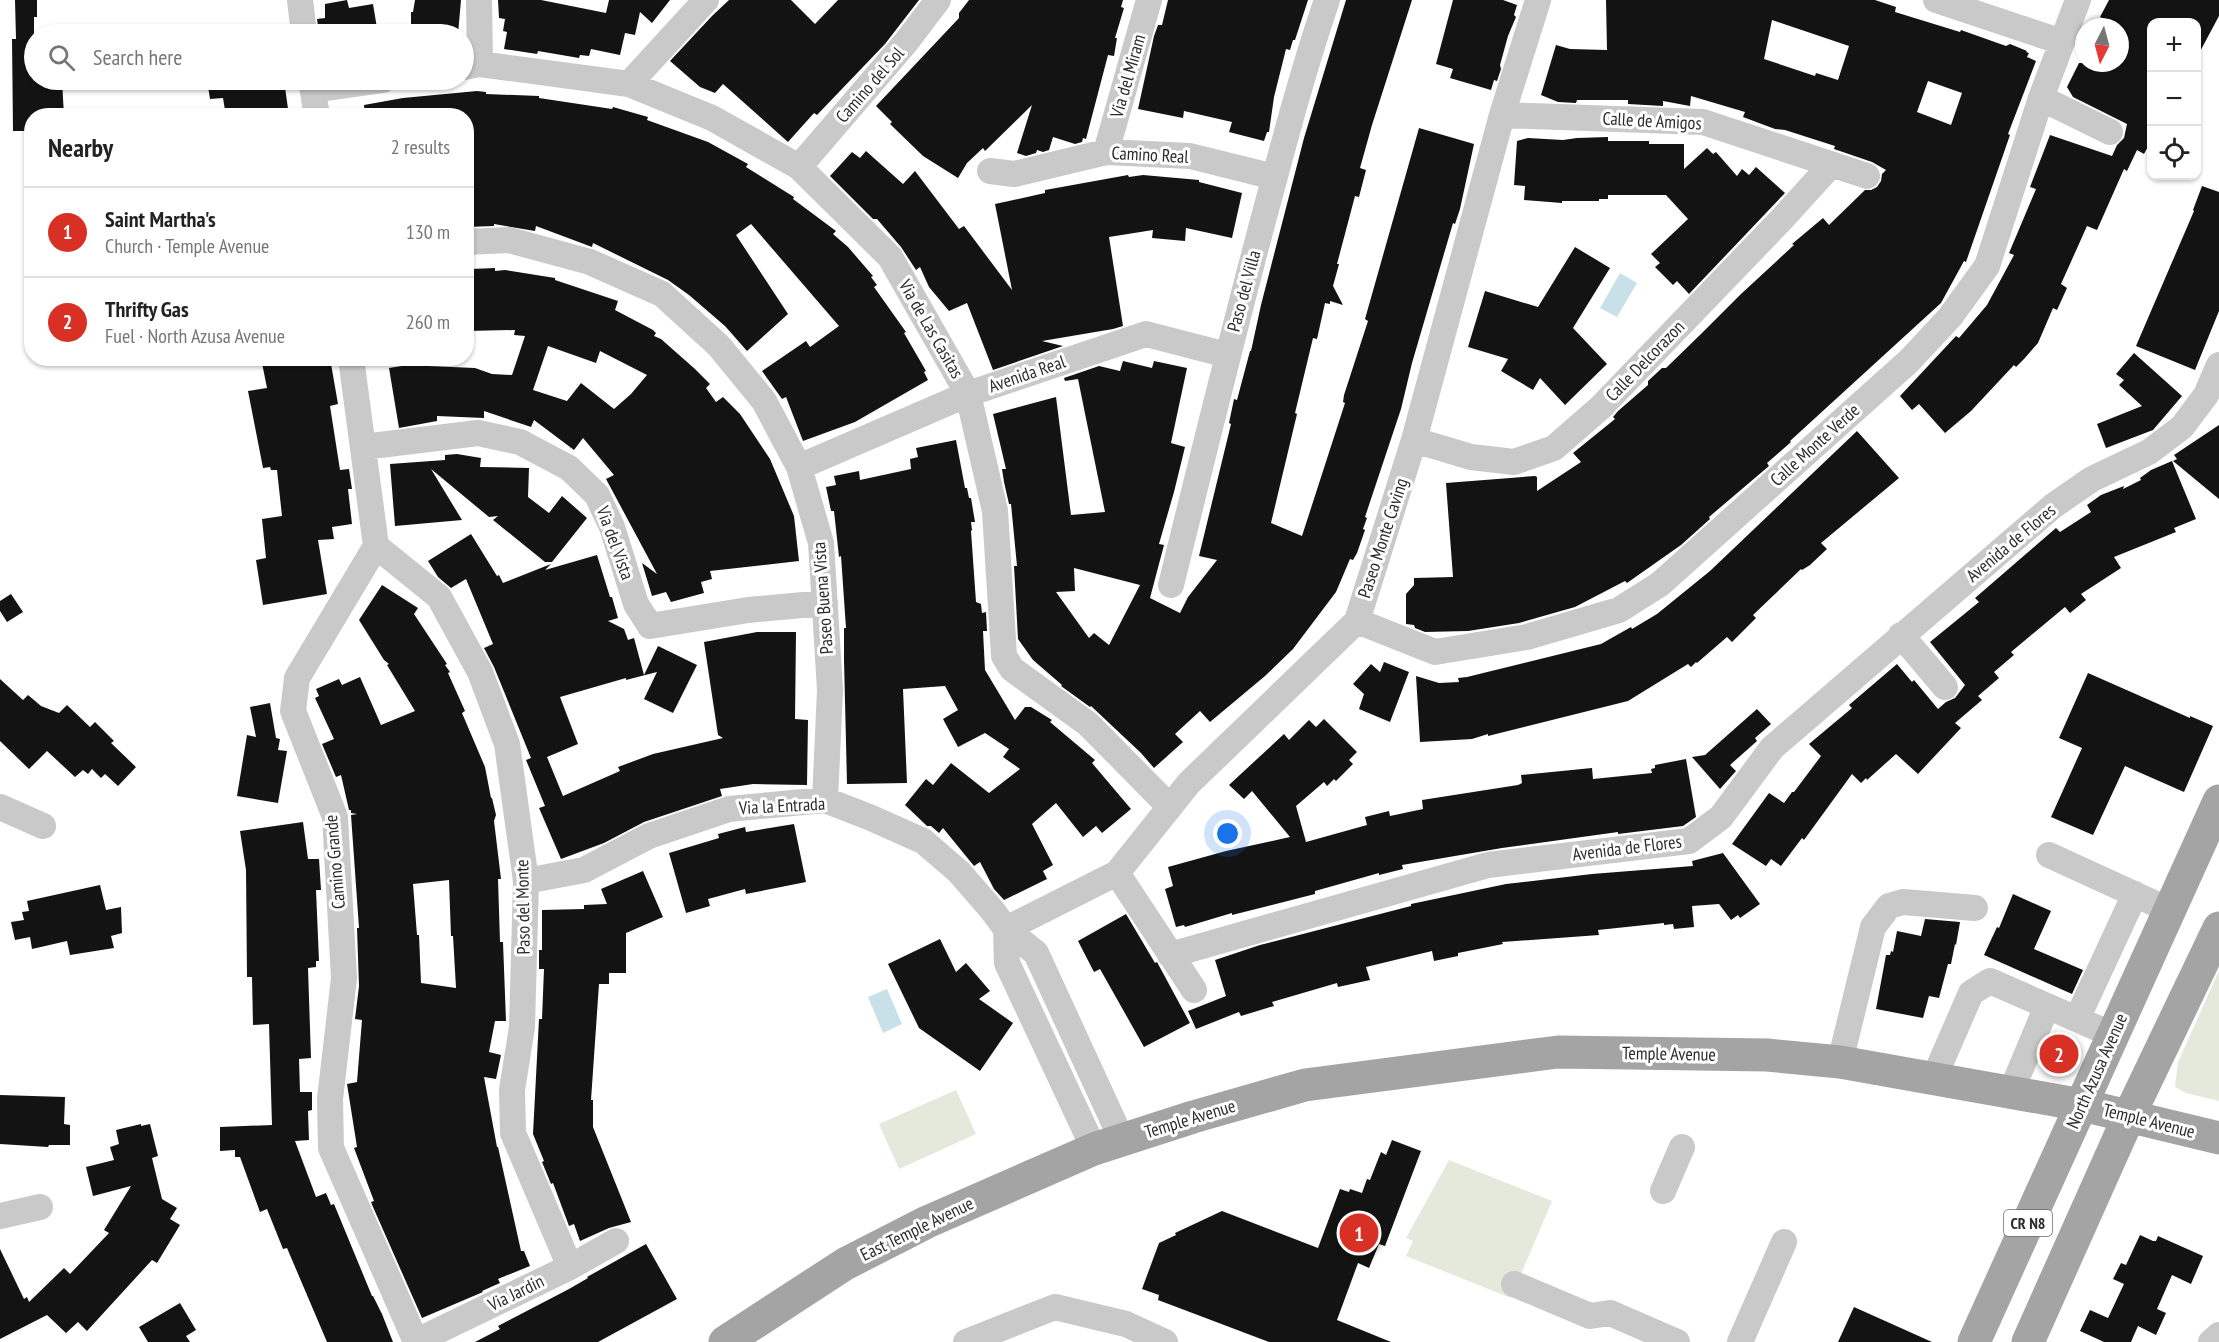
<!DOCTYPE html>
<html lang="en">
<head>
<meta charset="utf-8">
<style>
  body { margin:0; font-family:"PT Sans Narrow",sans-serif; background:#f2f2f2; color:#222 }
  .controls { position:absolute; right:18px; top:18px; display:grid; overflow:hidden; border-radius:12px; box-shadow:0 2px 4px #0004 }
  .controls button { width:54px; height:54px; display:grid; place-items:center; padding:0; border:0; border-bottom:2px solid #e0e0e0; background:#fff; color:#222; font:30px sans-serif }
  .compass { position:absolute; left:2075px; top:18px; width:54px; height:54px; border-radius:50%; background:#fff; box-shadow:0 2px 4px #0004; rotate:186deg }
  .you { position:absolute; left:1228px; top:834px; width:21px; height:21px; margin:-15px; border:4px solid #fff; border-radius:50%; background:#1a73e8; box-shadow:0 0 0 9px #1a73e833 }
  .badge { display:grid; place-items:center; width:39px; height:39px; border-radius:50%; background:#d93025; color:#fff; font-size:20px; font-weight:700 }
  .pin { position:absolute; translate:-50% -50%; border:3px solid #fff; box-shadow:0 2px 6px #0006 }
  .list { margin:0; padding:0; list-style:none }
  h2 { display:flex; justify-content:space-between; align-items:center; height:78px; margin:0; padding:0 24px; font-size:26px }
  h2 small { font-size:20px; font-weight:400; color:#767676 }
  .list li { display:grid; grid-template-columns:39px 1fr auto; gap:18px; align-items:center; box-sizing:border-box; height:90px; padding:0 24px; border-top:2px solid #e0e0e0 }
  .list b { display:block; font-size:22px; white-space:nowrap }
  .list p { margin:0; font-size:20px; white-space:nowrap; color:#767676 }
  .list em { font-size:20px; font-style:normal; color:#767676 }
  .icon { flex:none; width:33px; height:33px; fill:none; stroke:currentColor; stroke-width:2; stroke-linecap:round; stroke-linejoin:round }
  .map { position:relative; flex:none; width:2219px; height:1342px; overflow:hidden }
  .search { position:absolute; background:#fff; box-shadow:0 2px 4px #0004; left:24px; top:24px; width:450px; height:66px; display:flex; align-items:center; gap:15px; box-sizing:border-box; padding:0 21px; border-radius:33px; color:#767676; font-size:22px }
  .panel { position:absolute; background:#fff; box-shadow:0 2px 4px #0004; left:24px; top:108px; width:450px; height:258px; border-radius:24px }
  .map>svg:first-child { display:block }
</style>
</head>
<body>
<div class="map">
<svg width="2219" height="1342" viewBox="0 0 2219 1342">
  <rect width="100%" height="100%" fill="#fff"/>
  <path fill="#e5e9db" d="M2219 971V1101L2186 1093 2175 1087 2178 1062Z
    M956 1090 976 1134 899 1169 879 1124Z
    M1449 1160 1552 1201 1511 1298 1406 1256 1413 1241 1406 1238Z"/>
  <path fill="#c8e1e8" d="M1620 273 1637 283 1617 317 1600 308Z
    M887 989 902 1024 883 1033 868 997Z"/>
  <path fill="#131313" fill-rule="evenodd" d="M15 0H37V17H34V80H62L64 116H32V131H13L12 39H16Z
    M347 0 349 8 373 4 377 28 352 32V34H319L317 19 325 18V4Z
    M415 0H461L458 34H411V12H413Z
    M498 0H541L606 13 609 0H670L652 23 640 12 635 35 625 33 620 55 591 49 589 56 580 55 579 58 538 51 537 54 504 49 507 32 503 31 505 19 499 18Z
    M729 0H791L815 24 838 0H919L885 44 817 115 814 113 788 142 723 84 715 93 700 87 670 61 712 16Z
    M969 0H1123L1121 7 1124 8 1115 38H1117L1114 56 1108 55 1086 139 1083 138 1082 142 1075 144 1053 137 1049 150 1043 152 1037 150 1036 153 1026 156 1017 153 1032 105 985 151 983 148 967 163 958 178 923 156 890 124 892 122 876 106 959 18V13Z
    M1168 0H1308L1295 40H1293L1290 50 1286 49 1274 97 1269 132H1267L1264 141 1229 132 1232 122 1184 111 1183 118 1138 109 1154 36 1158 25H1162Z
    M1346 0H1412L1372 125 1360 168 1366 170 1359 197 1355 196 1337 264H1339L1333 286 1343 305 1330 301V304L1325 303 1317 339 1313 338 1295 413 1297 414 1271 523 1302 536 1345 403 1343 402 1344 395 1368 321 1365 319 1419 128 1474 144 1460 209 1455 224 1453 223 1412 363 1401 409 1365 517 1367 518 1363 529 1365 530 1357 553 1353 560 1350 559 1336 592 1293 649 1265 676 1210 722 1200 711 1175 734 1183 742 1154 768 1141 753 1091 706 1090 707 1061 686 1062 685 1033 660 1018 639 1014 566H1017L1011 504H1009L1004 482 1002 469H1006L993 414 1056 397 1071 515 1105 512 1078 379 1065 381 1064 378 1099 366 1120 371 1123 361 1152 368 1154 361 1187 368 1171 443 1185 447 1174 492 1159 544 1164 545 1150 598 1180 613 1188 597 1217 560 1199 556 1231 424 1229 423 1234 399 1237 400 1250 351H1251L1261 305 1304 138ZM1074 568 1140 585 1109 645 1094 633 1089 638 1056 592 1075 591Z
    M1453 0H1503L1517 5 1514 15 1516 17 1508 36 1500 65 1501 69 1497 81 1494 80 1491 90 1450 78 1453 69 1436 64Z
    M1606 0H1875L1896 7 1895 12 1960 32 1961 30 2006 46 2010 44 2027 51 2026 52 2029 53 2027 57 2036 61 2008 134 2010 135 1966 262 1964 261 1941 303 1790 441 1791 442 1767 463 1769 466 1709 517 1710 519 1681 545 1627 583 1625 581 1575 607 1519 623 1468 631 1425 632 1415 628 1414 625 1406 624V594L1414 585V578L1453 577 1446 483 1535 476 1537 477V491L1581 462 1573 453 1615 419 1613 417 1618 411 1648 385V381L1662 368H1666L1702 333 1741 294 1794 245 1792 244 1823 218 1829 225 1865 190H1871L1877 187 1881 181 1882 174 1886 170 1872 162 1834 149 1835 146 1785 130 1775 129 1743 117 1745 112 1691 96 1690 106 1663 101V106L1628 104V100H1577L1576 103 1558 102 1541 95 1556 45 1570 49 1607 50ZM1772 20 1849 46 1838 80 1816 73 1815 76 1764 59ZM1928 81 1962 93 1951 125 1917 112Z
    M2109 0H2219V16L2196 59V22H2151V141L2144 154 2137 150 2127 171 2124 169 2097 230 2087 226 2061 284 2067 288 2057 310 2053 308 2038 343 2024 359 2016 367 2014 365 1971 411 1945 433 1919 404 1912 410 1900 396 1956 336 1959 338 1987 305 2014 255 2009 253 2036 189 2030 187 2050 135 2112 156 2117 145 2124 138 2127 124 2073 97 2067 87 2079 63H2120V27L2100 17Z
    M207 80H284L289 116H226L223 98 210 99Z
    M477 91 486 92V94L539 96V98L612 109 613 107 648 117 647 120 708 142 748 164 746 167 794 197 793 199 836 231 833 234 848 247 873 276 871 277 877 285 874 287 906 332 904 333 926 371 924 372 928 380 855 422 803 441 786 397 782 399 762 371 806 341 810 347 839 326 751 224 736 235 788 314 747 351 725 326 689 295 668 280 593 243 592 247 536 226 535 231 494 224V226L466 227V116H365L364 105 403 98Z
    M1608 137V141H1649V144H1684V169L1707 148 1713 154 1716 152 1737 176 1742 169 1749 175 1756 167 1785 193 1689 294 1677 281 1673 285 1655 267 1660 263 1651 254 1688 219 1666 195H1608V199H1599V201H1562V203L1524 200 1525 186 1514 185 1517 141 1528 138 1563 140 1577 138Z
    M866 151 903 184 915 171 959 229 964 226 1012 290 995 204 1045 193V190L1128 175 1129 177 1143 175 1199 180V182L1242 193 1232 238 1186 228 1185 241 1152 238 1153 230 1109 237 1123 326 1113 329 1042 341 1063 346 993 370 967 303 949 311 929 287 920 267 916 270 901 247 877 219H873L830 176 852 152 860 158Z
    M2202 186 2219 192V311L2195 370 2136 346 2194 211 2193 210Z
    M1575 247 1610 268 1573 328 1607 364 1565 405 1540 378 1533 390 1501 371 1508 359 1468 347 1485 291 1538 307Z
    M495 268V271L505 270 555 278V280L618 301 615 310 653 330 656 333 654 336 661 339 695 369 710 384 706 388 716 402 723 397 740 414 770 459 794 516 799 561 710 571 712 579 701 582 704 593 671 602 666 592 652 596 642 563 657 574 606 479 614 475 583 438 574 450 534 420 531 427 484 411V418L437 416V421L399 428 389 368 427 362 428 366 475 368 492 374 512 375 525 336 514 335 515 330 466 331V271H471V269ZM548 346 596 363 600 351 647 375 631 394 614 409 581 383 567 401 533 390Z
    M2134 353 2182 396 2153 430 2106 448 2097 424 2142 406 2119 385 2124 380 2116 374Z
    M261 358H330L338 404 330 406 340 470 349 469 352 489H348L352 524 332 527 334 539 318 540 327 594 263 605 256 560 266 558 262 519 282 516 277 470H271L270 467 263 468 248 391 267 388Z
    M2219 425V499L2173 461 2177 459 2174 455Z
    M1857 431 1899 478 1821 543 1827 549 1810 565 1802 570 1801 569 1753 615 1756 618 1732 642 1727 637 1697 663 1696 662 1691 667 1688 664 1628 701 1488 736V734L1472 739 1420 742 1416 676 1439 683 1459 682 1458 678 1467 677 1601 644 1631 627 1632 629 1657 614 1710 571Z
    M956 440 965 488H967L969 498H971L975 522H971L972 530 971 531 976 602 981 604 982 613 986 612 987 631H983L985 670 1015 720 1025 707H1031L1052 720 1050 722 1095 760 1092 763 1131 809 1102 833 1096 826 1083 837 1056 803 1032 824 1053 865 1043 871 1047 879 1004 900 994 889 980 862 974 866 943 828 939 833 931 826H927L905 805 926 779 933 785 951 763 989 793 1020 769 1003 757 1009 749 985 733 958 747 943 719 958 710 945 686 903 689 907 783 847 784 844 660V628H846L841 556 839 557 834 511H831L826 487 836 485 834 476 859 471 860 480 911 469 910 459 918 457 916 448Z
    M457 454 481 458 480 467 529 468 528 497 549 513 562 496 587 518 552 562H545L493 520 498 516 489 517 431 469 462 520 395 526 390 464 445 460V455Z
    M2172 461 2196 519 2174 528 2176 532 2114 557 2121 568 2081 594 2086 600 2070 613 2065 607 2011 652 2014 655 1994 672 1999 678 1978 696 1982 700 1955 723 1961 728 1918 774 1896 754 1867 780 1866 778 1861 783 1852 774 1804 840 1802 838 1781 866 1771 859 1766 866 1732 844 1769 793 1784 803 1792 792H1794L1821 756 1809 744 1852 708 1849 705 1897 664 1912 682 1914 680 1938 709 1946 702 1955 698 1965 685 1930 642 1979 602 1975 598 2056 528 2060 532 2091 512 2087 505 2101 495 2124 486 2123 489 2141 480 2140 478 2151 470Z
    M471 534 497 576 499 575 503 583 551 564 545 570 597 555 610 597H612L618 618 608 621 624 629 628 640 634 638 644 675 658 646 697 665 673 713 644 699 657 672 626 680V678L560 697 578 744 547 757 563 796 620 771 618 767 653 754 723 738 718 735 704 642 757 632H796L795 719 808 720 807 785 753 784 720 789 722 796 644 822 604 843 561 859 539 808 545 806 526 760 531 758 494 667 484 648 493 644 466 579 451 588 438 577 428 561Z
    M382 585 418 608 414 614 447 664 445 665 450 672 448 673 465 711 462 713 485 767 491 798H492L496 815 494 821 501 879H498L500 942H503L506 1021H495L489 1052 501 1055 496 1079 484 1077 497 1147H498L521 1251H524L530 1266 498 1279 500 1283 482 1291 483 1292 422 1318 373 1207 371 1202 374 1201 354 1148 357 1147 347 1084 357 1082 362 1020 355 1019 359 986 357 928H359L351 815 357 814 351 813V810H349L341 775 336 777 322 744 334 739 315 698 319 696 316 689 339 679 342 685 360 677 381 725 415 711 387 665 389 664 384 660 359 620ZM449 880 451 936H453L456 988 421 983 419 935H417L413 884Z
    M11 594 23 612 7 622 0 611V601Z
    M1384 662 1409 672 1390 722 1359 709 1364 694 1353 684 1371 664 1380 672Z
    M2088 673 2190 718V716L2213 726 2184 792 2125 766 2093 835 2051 817 2082 748 2059 738Z
    M0 679 23 700 28 695 41 706 59 713 67 705 90 727 95 722 114 741 111 743 136 767 118 786 105 774 101 778 92 769 88 774 83 770 75 777 47 751 29 769 0 741Z
    M270 703 276 738 280 739 278 750 287 751 278 803 237 796 247 735 256 737 250 707Z
    M1757 709 1771 724 1755 738 1757 741 1730 765 1736 771 1720 789 1692 757 1705 755Z
    M1324 719 1357 752 1349 760 1353 764 1336 781 1334 779 1327 786 1324 782 1296 806 1306 842 1367 825 1365 817 1389 811 1390 816 1423 809 1422 800 1518 785 1522 783 1521 775 1592 768 1593 779 1652 773 1651 769 1655 768V765L1686 759 1696 817 1683 826 1618 834V832L1502 848 1402 865 1403 869 1379 875V873L1315 891V894L1232 915V913L1185 927 1184 925 1176 927 1165 889 1173 886 1168 867 1226 851 1290 837 1252 791 1244 799 1229 785 1284 734 1289 740 1309 720 1316 727Z
    M303 822 308 859H319L321 890H316L319 961H316V967L308 968 311 1058 299 1059 300 1092H312V1110L308 1111 309 1140 295 1141 316 1197 326 1193 331 1205 334 1204 372 1296H373L382 1314 393 1342H327L287 1248 283 1249 267 1209 260 1212 240 1157H235V1150L220 1151V1127L272 1125 269 1024 253 1025 252 977H247L246 870 240 831Z
    M794 824 806 882 746 894 745 889 708 899 710 906 686 913 669 853 719 838 718 834 745 827 746 832Z
    M1723 853 1760 904 1740 918 1738 915 1731 920 1719 904 1692 906 1694 927 1674 929 1673 924 1664 925V923L1598 930 1599 935 1502 942 1503 944 1458 953V956L1434 961 1432 951 1366 967 1370 980 1338 987 1337 983 1272 1002 1274 1006 1241 1016 1239 1012 1196 1029 1188 1011 1226 996 1215 960 1260 945 1411 906V904L1506 884 1592 874 1693 866 1692 861Z
    M643 871 663 917 626 933V973H609V984H599L591 1100H593V1127L631 1222 609 1228 580 1241 574 1224 569 1226 553 1183 551 1184 542 1162 544 1161 533 1134 539 1019H542L544 969H539V950H542V910L584 909V905L607 904 601 889Z
    M100 885 106 910 121 907 122 933 111 936 114 948 70 955 67 941 32 949 30 937 15 940 11 922 24 920 22 912 29 911 27 901Z
    M2013 894 2051 911 2034 949 2083 970 2072 994 1984 955 1997 927 1999 928Z
    M1126 914 1155 963 1157 962 1190 1023 1144 1047 1100 969 1094 972 1078 941Z
    M1925 919 1960 922 1956 945 1955 944 1951 964H1948L1939 998 1929 996 1923 1018 1876 1009 1886 955H1890L1891 951 1893 952 1897 931 1921 936Z
    M940 939 956 972 966 963 990 991 979 999 1013 1023 980 1071 919 1028 888 964Z
    M0 1095 65 1097 64 1124 70 1125V1145H49L48 1147 0 1144Z
    M141 1124V1126L150 1124 158 1156 152 1158 162 1199 177 1208 170 1219 180 1225 157 1263 152 1260 87 1331 78 1322 66 1333 47 1315 0 1339V1249L24 1299 27 1297 29 1302 64 1268 70 1274 109 1233 104 1230 131 1186 93 1196 86 1167 114 1160 110 1147 119 1144 116 1130Z
    M1392 1140 1421 1151 1385 1246 1379 1244 1369 1268 1358 1263 1337 1320 1391 1342H1269L1158 1300 1159 1295 1142 1289 1159 1243 1176 1235 1175 1233 1222 1211 1318 1248 1340 1189 1349 1192 1350 1189 1362 1193 1367 1179 1370 1180 1381 1152 1386 1155Z
    M2140 1235 2153 1241H2156L2158 1236 2203 1256 2191 1284 2172 1275 2157 1309 2166 1313 2156 1335 2138 1326 2131 1342H2104L2080 1331 2090 1310 2108 1318 2124 1284 2113 1279 2121 1263 2126 1265Z
    M646 1244 677 1299 598 1342H475L500 1329 498 1326 569 1289 588 1278 587 1277Z
    M180 1303 196 1330 186 1336 190 1342H148L139 1327Z
    M1854 1307 1932 1342H1838Z"/>
  <g fill="none" stroke-linecap="round" stroke-linejoin="round">
    <path stroke="#c9c9c9" stroke-width="26" d="M300 0 304 34
      M479 0 480 64
      M1936 0 2062 42
      M464 67 480 64 629 84 712 118 799 167 890 257 968 394 995 511 1004 656 1012 669 1088 724 1170 807
      M311 80 317 116
      M629 84 706 0
      M313 90 383 80
      M2041 98 2110 132
      M1502 115 1703 122 1867 176
      M1106 152 1149 0
      M799 167 907 41 938 0
      M990 171 1014 174 1106 152 1190 156 1274 177
      M466 242 509 240 590 262 662 294 719 346 764 401 799 467 821 543 830 690 825 800
      M351 358 376 546 297 678 293 711 335 817 344 978 330 1099 331 1148 416 1342
      M1414 440 1471 457 1514 462 1554 448 1601 407 1780 221 1831 165
      M363 447 478 433 520 442 569 468 597 495 612 527 636 604 650 626 748 610 825 603
      M799 467 968 394 1146 334 1227 355
      M376 546 439 597 480 672 507 744 526 881 522 1027 512 1090 513 1133 570 1267
      M1171 585C1200 467 1229 349 1260 232 1281 154 1301 76 1327 0
      M1357 621 1435 652 1527 637 1619 610 1660 584 1909 361 1950 317 1987 266 2041 98 2078 0
      M1901 635 1945 687
      M0 807 43 826
      M2049 855 2169 910
      M1117 873 1194 990
      M526 881 584 870 649 836 729 809 825 800 869 817 923 841 959 872 992 910 1006 929 1036 953 1122 1140
      M1006 929 1117 873 1189 783 1357 621 1414 440 1502 115 1538 0
      M1006 929 1007 963 1094 1149
      M1170 955 1488 865 1689 841 1721 817 1772 748 2053 506 2092 479 2149 452 2182 427 2206 395 2219 365
      M2077 1019 2135 894
      M1840 1062 1873 927 1889 906 1903 902 1975 908
      M1934 1078 1971 993 1990 981 2113 1035
      M2011 1092 2047 1006
      M1663 1191 1682 1147
      M0 1216 40 1207
      M1514 1284 1590 1316 1610 1313 1677 1342
      M415 1342 570 1267 616 1241
      M966 1342 1055 1307 1126 1324 1165 1342
      M1740 1342 1784 1242
      M2211 1342 2219 1335"/>
    <path stroke="#a4a4a4" stroke-width="33" d="M725 1342 845 1264 927 1222 1094 1149 1193 1117 1305 1085 1558 1052 1767 1055 1840 1062 2082 1105 2219 1138
      M1974 1342 2219 801
      M2028 1342 2129 1116 2219 928"/>
  </g>
  <g text-anchor="middle" stroke-width="6" stroke-linejoin="round" paint-order="stroke">
    <rect fill="#fff" stroke="#6b6b6b" stroke-width="1.5" x="2004" y="1210" width="48" height="26" rx="4.5"/>
    <g font-size="16" font-weight="bold" fill="#2c2c2c">
      <text x="2028" y="1229">CR N8</text>
    </g>
    <g font-size="18" fill="#2c2c2c" stroke="#fff">
      <text transform="translate(1128 76) rotate(-74)" y="6">Via del Miram</text>
      <text transform="translate(870 85) rotate(-49)" y="6">Camino del Sol</text>
      <text transform="translate(1652 121) rotate(3)" y="6">Calle de Amigos</text>
      <text transform="translate(1150 155) rotate(3)" y="6">Camino Real</text>
      <text transform="translate(1244 291) rotate(-75)" y="6">Paso del Villa</text>
      <text transform="translate(931 329) rotate(60)" y="6">Via de Las Casitas</text>
      <text transform="translate(1645 361) rotate(-46)" y="6">Calle Delcorazon</text>
      <text transform="translate(1027 374) rotate(-19)" y="6">Avenida Real</text>
      <text transform="translate(1815 445) rotate(-42)" y="6">Calle Monte Verde</text>
      <text transform="translate(1383 538) rotate(-72)" y="6">Paseo Monte Caving</text>
      <text transform="translate(615 543) rotate(70)" y="6">Via del Vista</text>
      <text transform="translate(2011 543) rotate(-40)" y="6">Avenida de Flores</text>
      <text transform="translate(823 598) rotate(-94)" y="6">Paseo Buena Vista</text>
      <text transform="translate(782 806) rotate(-3)" y="6">Via la Entrada</text>
      <text transform="translate(1627 848) rotate(-7)" y="6">Avenida de Flores</text>
      <text transform="translate(335 862) rotate(-95)" y="6">Camino Grande</text>
      <text transform="translate(523 907) rotate(-91)" y="6">Paso del Monte</text>
      <text transform="translate(1669 1054) rotate(1)" y="6">Temple Avenue</text>
      <text transform="translate(2097 1071) rotate(-66)" y="6">North Azusa Avenue</text>
      <text transform="translate(1190 1119) rotate(-17)" y="6">Temple Avenue</text>
      <text transform="translate(2149 1121) rotate(14)" y="6">Temple Avenue</text>
      <text transform="translate(917 1229) rotate(-26)" y="6">East Temple Avenue</text>
      <text transform="translate(516 1293) rotate(-26)" y="6">Via Jardin</text>
    </g>
  </g>
</svg>
<div class="controls">
<button>+</button>
<button>−</button>
<button><svg class="icon" aria-label="locate" viewBox="0 0 24 24"><circle cx="12" cy="12" r="6"/><path d="M12 2v4M12 18v4M2 12h4M18 12h4"/></svg></button>
</div>
<svg class="compass" viewBox="-18 -18 36 36"><path d="M0-13l5 13h-10z" fill="#e53935"/><path d="M0 13l5-13h-10z" fill="#767676"/></svg>
<div class="you"></div>
<div class="pin badge" style="left:1359px;top:1233px">1</div>
<div class="pin badge" style="left:2059px;top:1054px">2</div>
<div class="search"><svg class="icon" aria-label="search" viewBox="0 0 24 24"><circle cx="10" cy="10" r="6"/><path d="M15 15l6 6"/></svg>Search here</div>
<section class="panel">
<h2>Nearby<small>2 results</small></h2>
<ul class="list">
<li><span class="badge">1</span><div><b>Saint Martha's</b><p>Church · Temple Avenue</p></div><em>130 m</em></li>
<li><span class="badge">2</span><div><b>Thrifty Gas</b><p>Fuel · North Azusa Avenue</p></div><em>260 m</em></li>
</ul>
</section>
</div>
</body>
</html>
